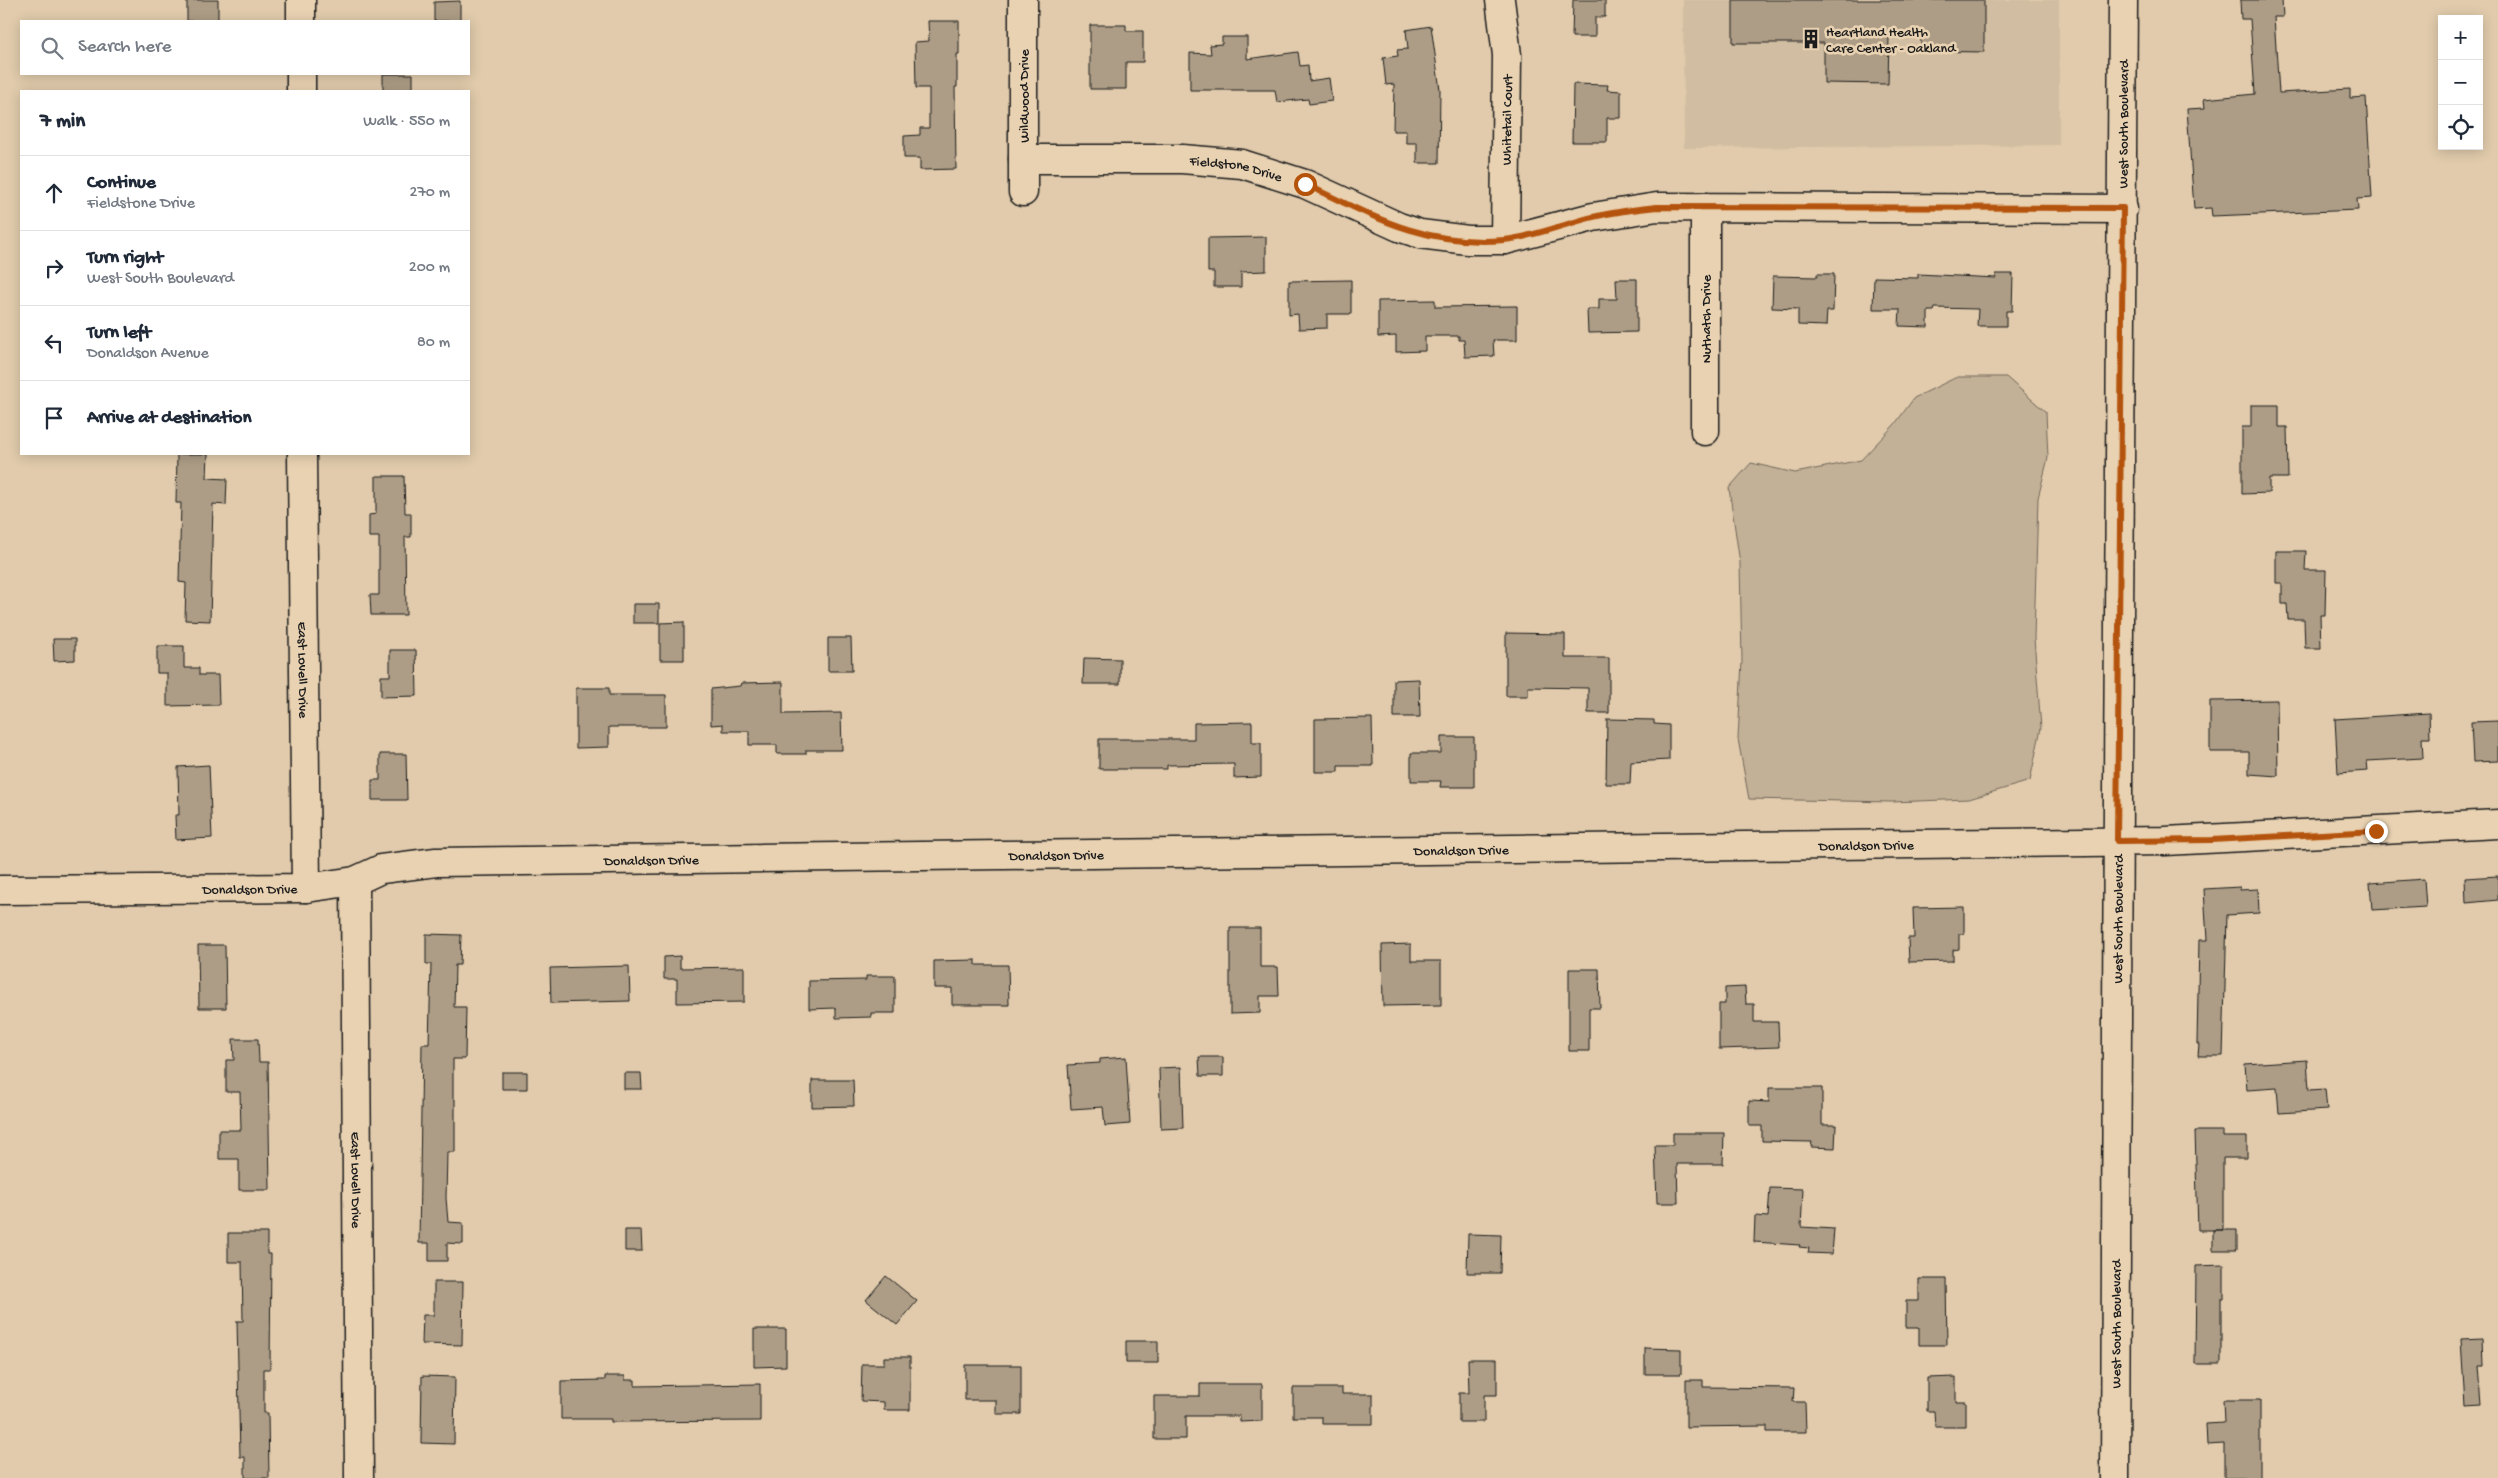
<!DOCTYPE html>
<html lang="en">
<head>
<meta charset="utf-8">
<style>
  body { margin:0; font-family:"Gochi Hand",sans-serif; background:#f2f2f3; color:#1f2937 }
  .controls { position:absolute; right:15px; top:15px; display:grid; overflow:hidden; border-radius:0px; box-shadow:0 2px 12px #0003 }
  .controls button { width:45px; height:45px; display:grid; place-items:center; padding:0; border:0; border-bottom:1px solid #e0e1e3; background:#fff; color:#1f2937; font:25px sans-serif }
  .stop { position:absolute; width:15px; height:15px; margin:-11px; border:4px solid #b45309; border-radius:50%; background:#fff }
  .stop.end { background:#b45309; border-color:#fff; box-shadow:0 1px 5px #0008 }
  .list { margin:0; padding:0; list-style:none }
  h2 { display:flex; justify-content:space-between; align-items:center; height:65px; margin:0; padding:0 20px; font-size:21px }
  h2 small { font-size:16px; font-weight:400; color:#747a83 }
  .list li { display:grid; grid-template-columns:32px 1fr auto; gap:15px; align-items:center; box-sizing:border-box; height:75px; padding:0 20px; border-top:1px solid #e0e1e3 }
  .list b { display:block; font-size:19px; white-space:nowrap }
  .list p { margin:0; font-size:16px; white-space:nowrap; color:#747a83 }
  .list em { font-size:16px; font-style:normal; color:#747a83 }
  .icon { flex:none; width:28px; height:28px; fill:none; stroke:currentColor; stroke-width:2; stroke-linecap:round; stroke-linejoin:round }
  .map { position:relative; flex:none; width:2498px; height:1478px; overflow:hidden }
  .search { position:absolute; background:#fff; box-shadow:0 2px 12px #0003; left:20px; top:20px; width:450px; height:55px; display:flex; align-items:center; gap:12px; box-sizing:border-box; padding:0 18px; border-radius:0px; color:#747a83; font-size:19px }
  .panel { position:absolute; background:#fff; box-shadow:0 2px 12px #0003; left:20px; top:90px; width:450px; height:365px; border-radius:0px }
  .map>svg:first-child { display:block }
</style>
</head>
<body>
<div class="map">
<svg width="2498" height="1478" viewBox="0 0 2498 1478">
  <rect width="100%" height="100%" fill="#e1cbac"/>
  <filter id="ink" filterUnits="userSpaceOnUse"><feTurbulence type="fractalNoise" baseFrequency=".02" numOctaves="2"/><feDisplacementMap in="SourceGraphic" scale="10" xChannelSelector="R" yChannelSelector="G"/><feConvolveMatrix kernelMatrix="1 2 1 2 8 2 1 2 1" color-interpolation-filters="sRGB"/></filter>
  <g filter="url(#ink)">
    <path fill="#d1bda1" d="M1683 0H2059V145L1684 148Z"/>
    <path fill="#c3b197" stroke="#70665a" d="M1957 377H2006L2046 412 2048 458 2038 498 2034 638 2041 728 2030 781 1969 799 1892 802 1749 799 1738 739 1742 661 1740 563 1729 488 1751 463 1795 473 1861 460 1895 424 1914 398Z"/>
    <path fill="#ad9d86" stroke="#1c1c1c" d="M187 0H218V21H187Z
      M1573 0H1605V17H1595V37H1572Z
      M1733 0H1984V52L1921 51V35H1889L1888 84 1824 83V43H1733Z
      M2240 0H2282L2283 17H2274L2279 93 2350 89V98L2366 97 2372 198 2357 199 2358 210 2212 216 2211 208 2194 209 2187 109 2205 108 2204 99 2255 94 2250 19H2241Z
      M460 1V21H434V2Z
      M928 21H959V54H957V87H955L956 169 920 170V158H904V136L920 135V128H929V88H916L915 42 929 41Z
      M1090 25H1126V31H1143V62H1126V89H1090Z
      M1431 26 1440 90 1439 163H1417V143H1406V131H1393L1394 84 1386 85 1383 58 1398 56 1397 50 1408 49 1406 30Z
      M1222 37H1247V59L1298 52 1300 66 1308 65 1309 81 1329 78 1332 101 1309 104 1308 99 1277 102 1275 90H1190V53L1211 54 1210 45 1222 44Z
      M383 74H413V91H383Z
      M1573 84 1608 85 1607 90 1621 91V118H1607V142H1572Z
      M1266 237V271L1241 272V287H1214V272H1208V238Z
      M1817 274H1834L1833 311H1827L1826 326 1798 325V309L1772 308 1773 276 1817 277Z
      M1918 274 1996 278V274H2013L2012 311H2006V326H1977L1978 309 1935 308 1934 311H1928V327L1899 326 1900 309H1873L1874 277 1918 278Z
      M1616 279H1637V332L1588 333 1587 309H1599V299H1617Z
      M1351 280V314H1327V328L1299 329 1298 314 1289 315V281Z
      M1435 300V307L1517 306V340H1493L1494 356 1465 357 1464 340H1459V336H1425V351L1396 352V336L1378 337V301Z
      M2251 405H2279V427H2287L2288 478H2269V493L2242 494V427H2251Z
      M177 454H208L207 478 227 479 226 505 213 504 210 621 185 620 186 583 179 582 181 503H176Z
      M376 476H404L405 513H411V537H405L406 615H371L370 595H379V537H369V515L376 514Z
      M2276 551H2306L2305 570H2326L2325 615H2320L2321 648H2305L2304 619H2288L2287 604H2282V583H2276Z
      M633 604H659V623H633Z
      M684 622V660H660V623Z
      M1506 633 1565 634V658H1609V713H1588V688L1528 687V696H1506Z
      M828 638H851L852 671H828Z
      M53 639H75V660L54 661Z
      M157 646H184V668H199V675H218L219 705 167 706V673H157Z
      M390 650H416L417 696 381 697V676H390Z
      M1084 658 1120 659V684H1083Z
      M1419 679 1420 717H1394V680Z
      M783 682V714L841 713 842 750H806V754H777V745H749V731H723V724L711 725V689L740 686 741 683Z
      M576 688H609V695H666V727H609V747L576 748Z
      M2277 700 2278 776 2249 774V752H2210V701Z
      M2429 713 2430 738H2422L2423 758 2367 761 2368 771 2338 773 2335 719Z
      M1372 718 1373 766H1338V772H1315V719Z
      M1607 719 1654 720V724L1669 725V760L1631 762 1630 784H1606Z
      M2498 721V761L2473 762 2471 722Z
      M1252 722V743H1261V777L1234 778V764L1167 765V769H1099V739H1194V723Z
      M1441 737H1474V787H1440L1441 781H1411V753H1441Z
      M380 754H406L407 800H372V780H380Z
      M209 765 212 838 176 840 175 815H179L178 767Z
      M2498 876V900L2466 903 2465 878Z
      M2424 879 2426 907 2372 910 2370 883Z
      M2240 887V890L2258 889 2259 913 2227 915 2223 1056H2198L2199 1044H2197L2199 940H2207L2204 889Z
      M1964 907V934H1959V949L1953 950V961L1909 962 1908 938H1914L1913 908Z
      M1230 928H1260V967H1278L1279 996H1260V1013L1230 1014Z
      M426 934 461 935 460 965H455L454 1007H466L465 1059H453V1099H455V1152H447L446 1198 448 1222 463 1223V1244L447 1243V1261H429V1243H419L422 1044H429L430 1006 431 964H426Z
      M1411 944V961H1441V1005L1383 1006 1382 945Z
      M198 945H225L226 1008H199Z
      M680 956V968L744 967V1002L677 1003V979H664V957Z
      M976 960V965H1008L1009 1005H952V988H934V961Z
      M629 966 630 1001 551 1003 550 968Z
      M1569 969H1599L1600 1008H1589V1051H1569Z
      M866 976H895V1013H871V1017L836 1018V1008L809 1009V981L866 980Z
      M1745 987 1746 1004H1754V1022H1778L1779 1047 1719 1049V1004H1725V988Z
      M233 1039H258L259 1062H268L270 1190H239V1159H219V1130H241L240 1092H226V1060H234Z
      M1126 1057 1130 1124 1105 1126 1103 1107 1071 1109 1068 1065 1100 1063V1059Z
      M1199 1057H1223V1076H1200Z
      M2307 1060 2309 1090 2325 1089 2327 1110 2279 1113 2277 1088 2247 1090 2245 1064Z
      M1181 1067 1183 1128 1161 1129 1159 1068Z
      M502 1072H527V1089H502Z
      M624 1073H641L642 1089H624Z
      M812 1080H853L854 1106 812 1107Z
      M1769 1088H1822V1125H1836L1835 1148 1811 1147 1812 1142 1762 1141V1126H1749V1101L1769 1102Z
      M2195 1131H2223V1137H2247V1158H2223V1230H2198Z
      M1673 1133H1724L1723 1164H1677L1678 1203H1657L1655 1145H1673Z
      M1770 1188 1803 1189 1801 1227 1834 1229 1832 1254 1808 1253 1809 1248 1799 1247 1800 1245 1754 1242 1755 1216 1768 1217Z
      M625 1230H641L642 1251H625Z
      M2213 1230H2237V1250H2213Z
      M228 1233H267V1254H271L270 1369H264V1413H268L269 1478H245V1457H240L237 1321H243L242 1262H228Z
      M1468 1234 1501 1235 1500 1273H1467Z
      M2224 1265V1298H2221V1364H2195L2196 1266Z
      M886 1276 917 1301 897 1325 866 1300Z
      M1919 1279H1946L1947 1345H1919V1327H1906V1301H1919Z
      M434 1282H463L462 1345 422 1344 423 1315H434Z
      M754 1329H786V1366L754 1367Z
      M2483 1338 2484 1366H2479L2482 1405 2465 1406 2461 1339Z
      M1126 1341H1158V1363H1126Z
      M1645 1348 1681 1349V1374H1645Z
      M884 1357H910V1410H884V1402L861 1401 862 1364H884Z
      M1468 1359H1497V1395H1484V1422H1459V1393H1469Z
      M965 1365H1021V1414H996V1400H965Z
      M422 1376 455 1377 454 1444 421 1443Z
      M605 1376H625V1380H635V1386L760 1384V1421L611 1422V1419H561V1381L605 1380Z
      M1956 1377V1402H1966V1427H1935L1934 1411H1927V1378Z
      M1686 1380H1703V1387L1794 1388 1793 1402H1805L1806 1432H1767V1426L1686 1427Z
      M1200 1384H1262V1421L1240 1422V1416H1186V1439H1154V1396H1200Z
      M1293 1388H1342V1394H1373V1424H1322V1417H1293Z
      M2223 1400H2260V1478H2224V1444L2207 1445 2206 1424 2224 1423Z"/>
    <g fill="none" stroke-linecap="round" stroke-linejoin="round">
      <defs>
        <g id="minor">
          <path d="M301 0V21"/>
          <path d="M1023 0V192"/>
          <path d="M1500 0 1507 55 1505 240"/>
          <path d="M301 74V91"/>
          <path id="s1" d="M1023 159H1182L1242 164 1305 184 1399 227 1420 234 1468 240H1505L1593 217 1657 207 2123 209"/>
          <path d="M1705 207V431"/>
          <path id="s2" d="M302 454 306 888"/>
          <path id="s3" d="M355 881 359 1478"/>
          <path id="s4" d="M0 890 306 888 355 881 381 869 436 862 2165 841 2498 824"/>
          <path id="s5" d="M2115 1478C2115 985 2121 493 2123 0"/>
        </g>
      </defs>
      <use href="#minor" stroke="#1c1c1c" stroke-width="31"/>
      <use href="#minor" stroke="#e9d2b2" stroke-width="28"/>
    </g>
  </g>
  <g fill="none" stroke-linecap="round" stroke-linejoin="round" filter="url(#ink)">
    <path stroke="#b45309" stroke-width="6" d="M1305 184C1372 216 1426 247 1504 240 1534 237 1564 224 1593 217 1614 212 1636 209 1657 207L2123 208 2117 841 2212 840 2376 831"/>
  </g>
  <defs>
    <symbol id="building-bare" viewBox="-9 -9 18 18"><path d="M-4-6H4V6H1V3H-1V6H-4ZM-2.5-4.3h1.7v1.8h-1.7ZM.8-4.3h1.7v1.8H.8ZM-2.5-1h1.7V.8h-1.7ZM.8-1h1.7V.8H.8Z" fill="#1c1c1c" stroke="#e9d2b2" stroke-width="2.5" paint-order="stroke"/></symbol>
  </defs>
  <g fill-rule="evenodd">
    <use href="#building-bare" x="1797" y="25" width="28" height="28"/>
  </g>
  <g text-anchor="middle" stroke-width="5" stroke-linejoin="round" paint-order="stroke">
    <g font-size="14" fill="#1c1c1c" stroke="#e9d2b2" text-anchor="start">
      <text x="1826" y="36">Heartland Health<tspan x="1826" dy="16">Care Center - Oakland</tspan></text>
    </g>
    <g font-size="14" fill="#1c1c1c" stroke="#e9d2b2">
      <text transform="translate(1023 96) rotate(-90)" y="5">Wildwood Drive</text>
      <text transform="translate(1506 120) rotate(-89)" y="5">Whitetail Court</text>
      <text dy="5" stroke="none"><textPath href="#s5" startOffset="1354">West South Boulevard</textPath></text>
      <text dy="5" stroke="none"><textPath href="#s1" startOffset="214">Fieldstone Drive</textPath></text>
      <text transform="translate(1705 319) rotate(-90)" y="5">Nuthatch Drive</text>
      <text dy="5" stroke="none"><textPath href="#s2" startOffset="216">East Lovell Drive</textPath></text>
      <text dy="5" stroke="none"><textPath href="#s4" startOffset="1870">Donaldson Drive</textPath></text>
      <text dy="5" stroke="none"><textPath href="#s4" startOffset="1465">Donaldson Drive</textPath></text>
      <text dy="5" stroke="none"><textPath href="#s4" startOffset="1060">Donaldson Drive</textPath></text>
      <text dy="5" stroke="none"><textPath href="#s4" startOffset="655">Donaldson Drive</textPath></text>
      <text dy="5" stroke="none"><textPath href="#s4" startOffset="250">Donaldson Drive</textPath></text>
      <text dy="5" stroke="none"><textPath href="#s5" startOffset="559">West South Boulevard</textPath></text>
      <text dy="5" stroke="none"><textPath href="#s3" startOffset="299">East Lovell Drive</textPath></text>
      <text dy="5" stroke="none"><textPath href="#s5" startOffset="154">West South Boulevard</textPath></text>
    </g>
  </g>
</svg>
<div class="controls">
<button>+</button>
<button>−</button>
<button><svg class="icon" aria-label="locate" viewBox="0 0 24 24"><circle cx="12" cy="12" r="6"/><path d="M12 2v4M12 18v4M2 12h4M18 12h4"/></svg></button>
</div>
<div class="stop" style="left:1305px;top:184px"></div>
<div class="stop end" style="left:2376px;top:831px"></div>
<div class="search"><svg class="icon" aria-label="search" viewBox="0 0 24 24"><circle cx="10" cy="10" r="6"/><path d="M15 15l6 6"/></svg>Search here</div>
<section class="panel">
<h2>7 min<small>Walk · 550 m</small></h2>
<ul class="list">
<li><svg class="icon" aria-label="ahead" viewBox="0 0 24 24"><path d="M12 20V5M6 11l6-6 6 6"/></svg><div><b>Continue</b><p>Fieldstone Drive</p></div><em>270 m</em></li>
<li><svg class="icon" aria-label="right" viewBox="0 0 24 24"><path d="M7 20v-9h11M14 6l5 5-5 5"/></svg><div><b>Turn right</b><p>West South Boulevard</p></div><em>200 m</em></li>
<li><svg class="icon" aria-label="left" viewBox="0 0 24 24"><path d="M17 20v-9H6M10 6l-5 5 5 5"/></svg><div><b>Turn left</b><p>Donaldson Avenue</p></div><em>80 m</em></li>
<li><svg class="icon" aria-label="arrive" viewBox="0 0 24 24"><path d="M6 21V4h12l-3 4 3 4H6"/></svg><div><b>Arrive at destination</b></div></li>
</ul>
</section>
</div>
</body>
</html>
